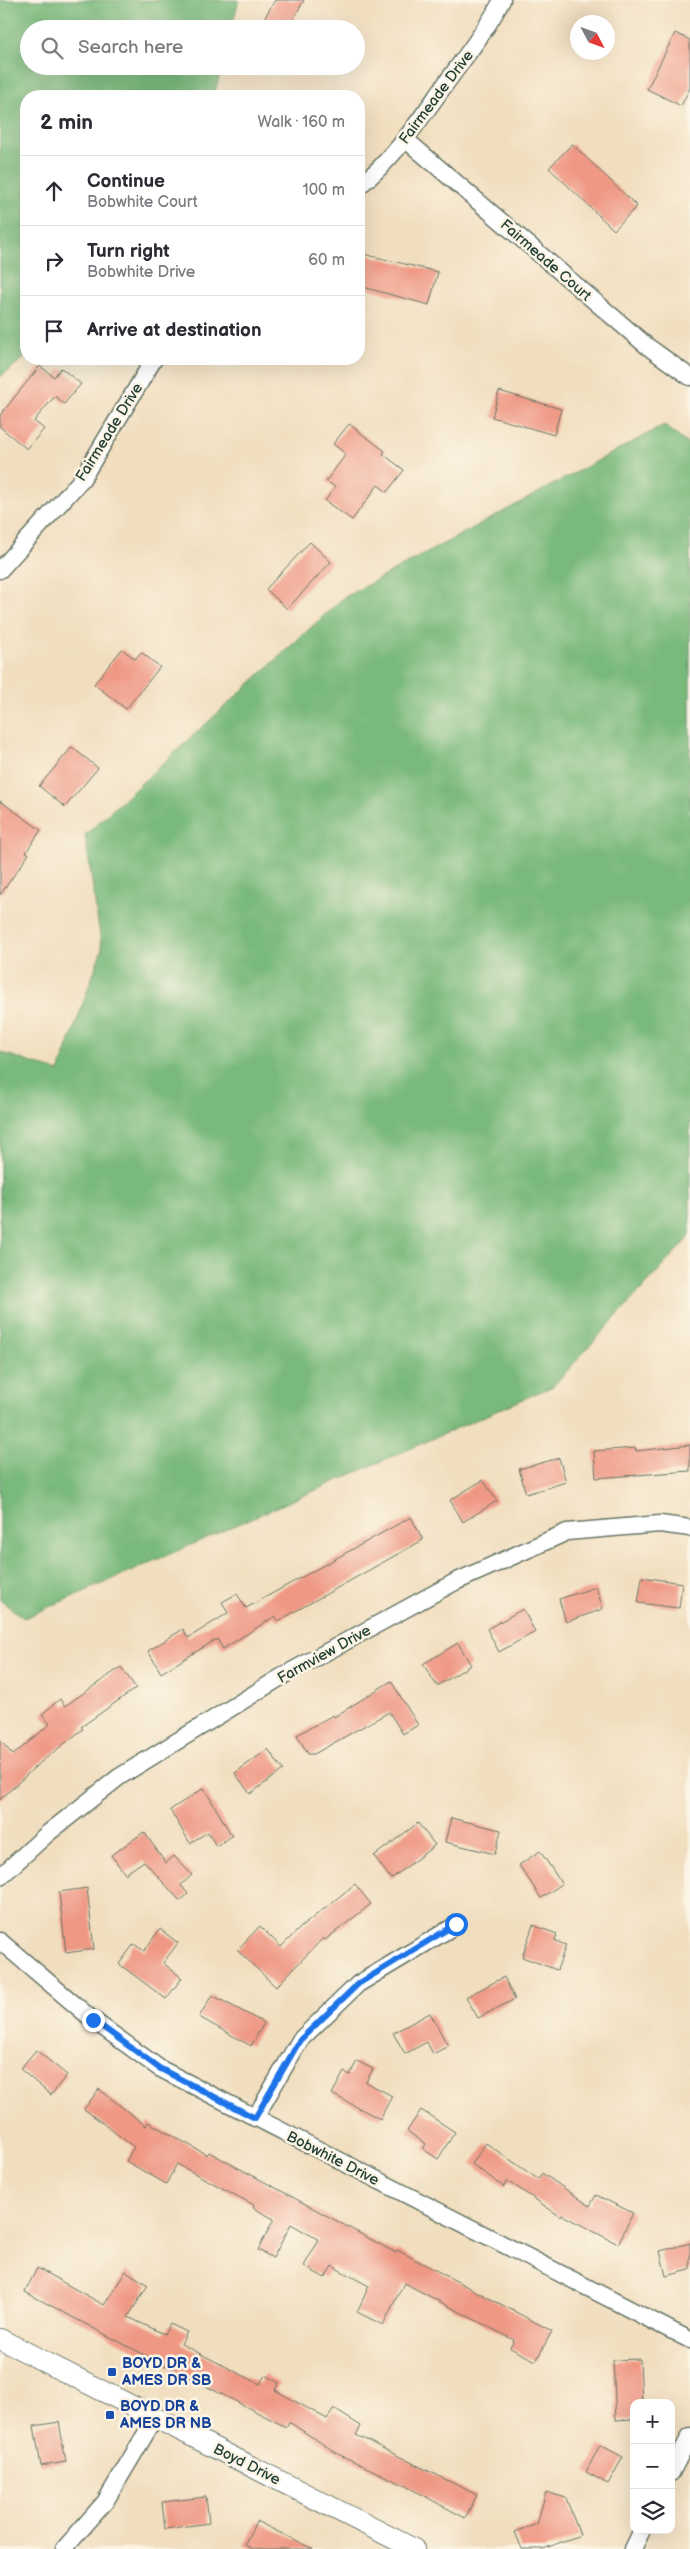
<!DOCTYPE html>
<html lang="en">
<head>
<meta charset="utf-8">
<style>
  body { margin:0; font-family:"Balsamiq Sans",sans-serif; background:#f7f7f7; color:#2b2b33 }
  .controls { position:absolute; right:15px; bottom:15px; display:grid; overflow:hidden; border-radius:10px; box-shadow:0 5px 20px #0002 }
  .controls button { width:45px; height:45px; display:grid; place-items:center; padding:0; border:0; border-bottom:1px solid #e1e1e2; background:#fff; color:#2b2b33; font:25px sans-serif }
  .compass { position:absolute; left:570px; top:15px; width:45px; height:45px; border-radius:50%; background:#fff; box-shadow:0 5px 20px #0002; rotate:131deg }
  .stop { position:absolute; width:15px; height:15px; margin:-11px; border:4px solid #1a73e8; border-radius:50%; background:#fff }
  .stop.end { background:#1a73e8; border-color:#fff; box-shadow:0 1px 5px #0008 }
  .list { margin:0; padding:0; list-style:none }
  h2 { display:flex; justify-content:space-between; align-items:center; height:65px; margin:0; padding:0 20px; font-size:21px }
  h2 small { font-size:16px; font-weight:400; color:#7c7c81 }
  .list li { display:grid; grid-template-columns:32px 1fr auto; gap:15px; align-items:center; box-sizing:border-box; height:70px; padding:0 20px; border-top:1px solid #e1e1e2 }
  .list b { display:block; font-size:19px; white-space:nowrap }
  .list p { margin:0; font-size:16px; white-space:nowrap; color:#7c7c81 }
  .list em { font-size:16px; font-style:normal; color:#7c7c81 }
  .icon { flex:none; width:28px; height:28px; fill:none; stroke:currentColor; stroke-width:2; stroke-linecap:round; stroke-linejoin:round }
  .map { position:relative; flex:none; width:690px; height:2549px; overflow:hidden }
  .search { position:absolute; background:#fff; box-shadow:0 5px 20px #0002; left:20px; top:20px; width:345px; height:55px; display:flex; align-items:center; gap:12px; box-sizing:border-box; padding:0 18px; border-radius:28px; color:#7c7c81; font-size:19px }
  .panel { position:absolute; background:#fff; box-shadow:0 5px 20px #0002; left:20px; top:90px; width:345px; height:275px; border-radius:20px }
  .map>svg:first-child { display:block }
</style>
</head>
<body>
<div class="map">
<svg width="690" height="2549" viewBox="0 0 690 2549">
  <rect width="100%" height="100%" fill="#fcf5e5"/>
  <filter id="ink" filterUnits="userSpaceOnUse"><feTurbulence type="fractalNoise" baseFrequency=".02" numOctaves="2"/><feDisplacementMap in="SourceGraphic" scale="10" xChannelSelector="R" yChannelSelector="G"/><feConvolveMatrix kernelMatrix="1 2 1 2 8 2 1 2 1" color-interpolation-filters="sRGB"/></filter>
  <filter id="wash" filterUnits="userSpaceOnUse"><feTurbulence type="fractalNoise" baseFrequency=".0096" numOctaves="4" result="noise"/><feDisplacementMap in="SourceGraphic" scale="20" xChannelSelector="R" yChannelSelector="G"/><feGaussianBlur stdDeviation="1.12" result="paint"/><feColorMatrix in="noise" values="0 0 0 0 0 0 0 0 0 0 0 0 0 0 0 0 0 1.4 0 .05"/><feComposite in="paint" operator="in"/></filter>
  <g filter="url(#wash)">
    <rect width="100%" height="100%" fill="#f1debf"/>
    <path fill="#79b97b" stroke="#4c7b58" d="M0 0H239L231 29H29V66H222L214 96H26V357L0 377Z
      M664 425 690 446V1236L553 1386 24 1618 0 1600V1052L59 1072 102 949 85 835 343 598Z"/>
    <g id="blocks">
      <path fill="#ef9985" d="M275 0H304L288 29H258Z
        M675 33 690 40V88L681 106 647 89Z
        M572 144 637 206 614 230 549 168Z
        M359 253 438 272 429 305 359 286Z
        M40 366 54 377 61 368 81 384 64 404 55 396 34 421 44 429 27 449 0 427V415Z
        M499 391 561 409 554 435 492 417Z
        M349 424 385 451 383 454 404 470 387 492 378 485 352 520 325 501 335 487 326 481 346 454 333 444Z
        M310 542 331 562 287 609 266 589Z
        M122 649 135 659 141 652 160 667 126 709 94 684Z
        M72 747 98 768 65 807 39 786Z
        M0 801 41 830 26 852 29 854 0 895Z
        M690 1445V1471L596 1478 594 1451 636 1448V1451Z
        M559 1458 566 1482 526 1494 519 1469Z
        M483 1480 497 1501 463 1522 450 1500Z
        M411 1517 423 1540 278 1621 275 1616 223 1649 217 1639 161 1673 148 1651 183 1629 188 1638 228 1613 222 1602 237 1594 246 1608Z
        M642 1577 682 1583 679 1608 638 1603Z
        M596 1587 603 1609 566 1622 559 1599Z
        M523 1609 535 1632 499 1652 487 1629Z
        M458 1643 471 1665 437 1686 423 1664Z
        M121 1667 136 1688 81 1727 83 1729 36 1766 0 1800V1740L13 1755 50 1724 42 1714 60 1699 65 1706Z
        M391 1681 418 1725 403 1734 389 1712 314 1754H308L297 1735 333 1715 334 1717Z
        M268 1749 283 1770 250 1794 235 1773Z
        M204 1788 232 1836 216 1846 208 1832 190 1843 170 1810Z
        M451 1818 501 1830 495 1854 445 1842Z
        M418 1823 435 1845 391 1879 374 1856Z
        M144 1832 166 1863 174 1856 192 1875 181 1885 188 1894 180 1901 144 1861 125 1874 111 1855Z
        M540 1851 562 1884 541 1898 519 1865Z
        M355 1884 371 1904 325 1940 323 1938 276 1987 237 1950 260 1926 281 1947 300 1928Z
        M87 1888 94 1949 66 1953 59 1892Z
        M533 1925 557 1934 555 1941 566 1945 557 1970 522 1957Z
        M160 1929 178 1943 163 1963 182 1978 166 1999 119 1964 134 1944 144 1951Z
        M504 1977 515 1999 478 2018 466 1997Z
        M212 1995 264 2023 251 2046 199 2017Z
        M430 2013 448 2046 433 2054 427 2042 405 2054 393 2033Z
        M36 2050 67 2075 51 2095 20 2069Z
        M357 2061 373 2069 366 2082 392 2096 380 2119 332 2094 344 2072 350 2075Z
        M99 2089 146 2126 148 2122 207 2155 209 2152 396 2253 397 2250 552 2331 536 2361 510 2348 514 2340 404 2283 383 2325 357 2312 369 2286 332 2266 325 2278 304 2266 319 2240 291 2224 273 2258 258 2250 274 2219 253 2208 254 2205 177 2164 166 2184 126 2161 134 2147 84 2109Z
        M421 2110 455 2132 438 2159 423 2149 426 2144 407 2131Z
        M486 2143 538 2179 542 2173 590 2206 596 2195 633 2213 618 2244 562 2215 561 2217 508 2181 504 2187 472 2164Z
        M690 2243V2270L666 2276 660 2251Z
        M37 2268 104 2305 126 2271 148 2285 128 2317 164 2334 170 2324 187 2332 181 2344 260 2384 265 2375 279 2383 275 2390 327 2419 334 2409 361 2426 356 2435 477 2495 465 2518 404 2485 338 2454 289 2422 286 2427 131 2348 25 2292Z
        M640 2359 642 2403H634V2419L616 2420 613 2360Z
        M59 2422 66 2462 41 2466 34 2426Z
        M600 2445 623 2457 608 2484 586 2472Z
        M546 2492 566 2498 580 2535 543 2549H522L515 2532 537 2524Z
        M206 2497 209 2523 165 2529 162 2502Z
        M256 2521 313 2549H253L245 2545Z"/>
    </g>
  </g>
  <g filter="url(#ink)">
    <use href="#blocks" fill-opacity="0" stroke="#687565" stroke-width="1"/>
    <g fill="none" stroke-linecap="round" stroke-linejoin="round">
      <defs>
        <path id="minor" d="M405 139 647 346 690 377
          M359 186C394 159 418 122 444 86 464 58 486 31 502 0
          M0 570 82 479 154 359
          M0 1877 47 1834 119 1777 286 1674 455 1582 567 1532 660 1524 690 1528
          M0 1941 93 2020 159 2068 690 2340
          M255 2118 300 2040 358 1984 456 1925
          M671 2473 690 2436
          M64 2549 105 2502 155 2418
          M633 2549 642 2530"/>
        <path id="tertiary" d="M0 2339 414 2549"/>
      </defs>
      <use href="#minor" stroke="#687565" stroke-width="19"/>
      <use href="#tertiary" stroke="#687565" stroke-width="22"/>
      <use href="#minor" stroke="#fff" stroke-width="16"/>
      <use href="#tertiary" stroke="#fff" stroke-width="20"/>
    </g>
  </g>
  <g fill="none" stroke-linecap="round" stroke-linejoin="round" filter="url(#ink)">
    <path stroke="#1a73e8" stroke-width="6" d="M93 2020 159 2068 255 2118 300 2040 358 1984 456 1924"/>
  </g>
  <g fill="#1a4fb4" stroke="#fcf5e5" stroke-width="2">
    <rect x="107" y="2367" width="10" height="10" rx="2.5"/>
    <rect x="105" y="2410" width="10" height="10" rx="2.5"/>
  </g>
  <g text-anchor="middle" stroke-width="5" stroke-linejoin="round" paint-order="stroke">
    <g font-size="15" fill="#1f3d34" stroke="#fcf5e5">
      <text transform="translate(436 97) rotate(-53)" y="5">Fairmeade Drive</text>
      <text transform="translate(546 260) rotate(41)" y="5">Fairmeade Court</text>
      <text transform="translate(109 432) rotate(-58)" y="5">Fairmeade Drive</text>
      <text transform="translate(324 1654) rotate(-29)" y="5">Farmview Drive</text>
      <text transform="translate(333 2158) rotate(27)" y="5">Bobwhite Drive</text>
      <text transform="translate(247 2464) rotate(27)" y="5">Boyd Drive</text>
    </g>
    <g font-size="15" font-weight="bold" fill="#164399" stroke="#fcf5e5" text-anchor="start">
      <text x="122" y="2368">BOYD DR &amp;<tspan x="122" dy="17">AMES DR SB</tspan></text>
      <text x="120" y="2411">BOYD DR &amp;<tspan x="120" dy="17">AMES DR NB</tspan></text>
    </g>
  </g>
</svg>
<div class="controls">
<button>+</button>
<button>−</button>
<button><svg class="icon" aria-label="layers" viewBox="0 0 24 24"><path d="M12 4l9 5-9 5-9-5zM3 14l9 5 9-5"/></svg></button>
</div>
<svg class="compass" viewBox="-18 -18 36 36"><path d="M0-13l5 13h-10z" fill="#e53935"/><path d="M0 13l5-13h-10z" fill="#7c7c81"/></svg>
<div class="stop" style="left:456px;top:1924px"></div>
<div class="stop end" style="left:93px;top:2020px"></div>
<div class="search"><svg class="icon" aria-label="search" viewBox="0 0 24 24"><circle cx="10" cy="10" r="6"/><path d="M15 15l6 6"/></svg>Search here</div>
<section class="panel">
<h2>2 min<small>Walk · 160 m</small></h2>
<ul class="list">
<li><svg class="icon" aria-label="ahead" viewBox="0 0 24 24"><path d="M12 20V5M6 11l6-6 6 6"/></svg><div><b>Continue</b><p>Bobwhite Court</p></div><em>100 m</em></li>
<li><svg class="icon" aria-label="right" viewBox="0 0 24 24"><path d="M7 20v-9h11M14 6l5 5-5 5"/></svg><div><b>Turn right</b><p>Bobwhite Drive</p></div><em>60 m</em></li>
<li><svg class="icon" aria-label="arrive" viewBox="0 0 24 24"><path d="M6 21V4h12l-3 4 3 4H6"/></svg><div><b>Arrive at destination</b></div></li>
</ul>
</section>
</div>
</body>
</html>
